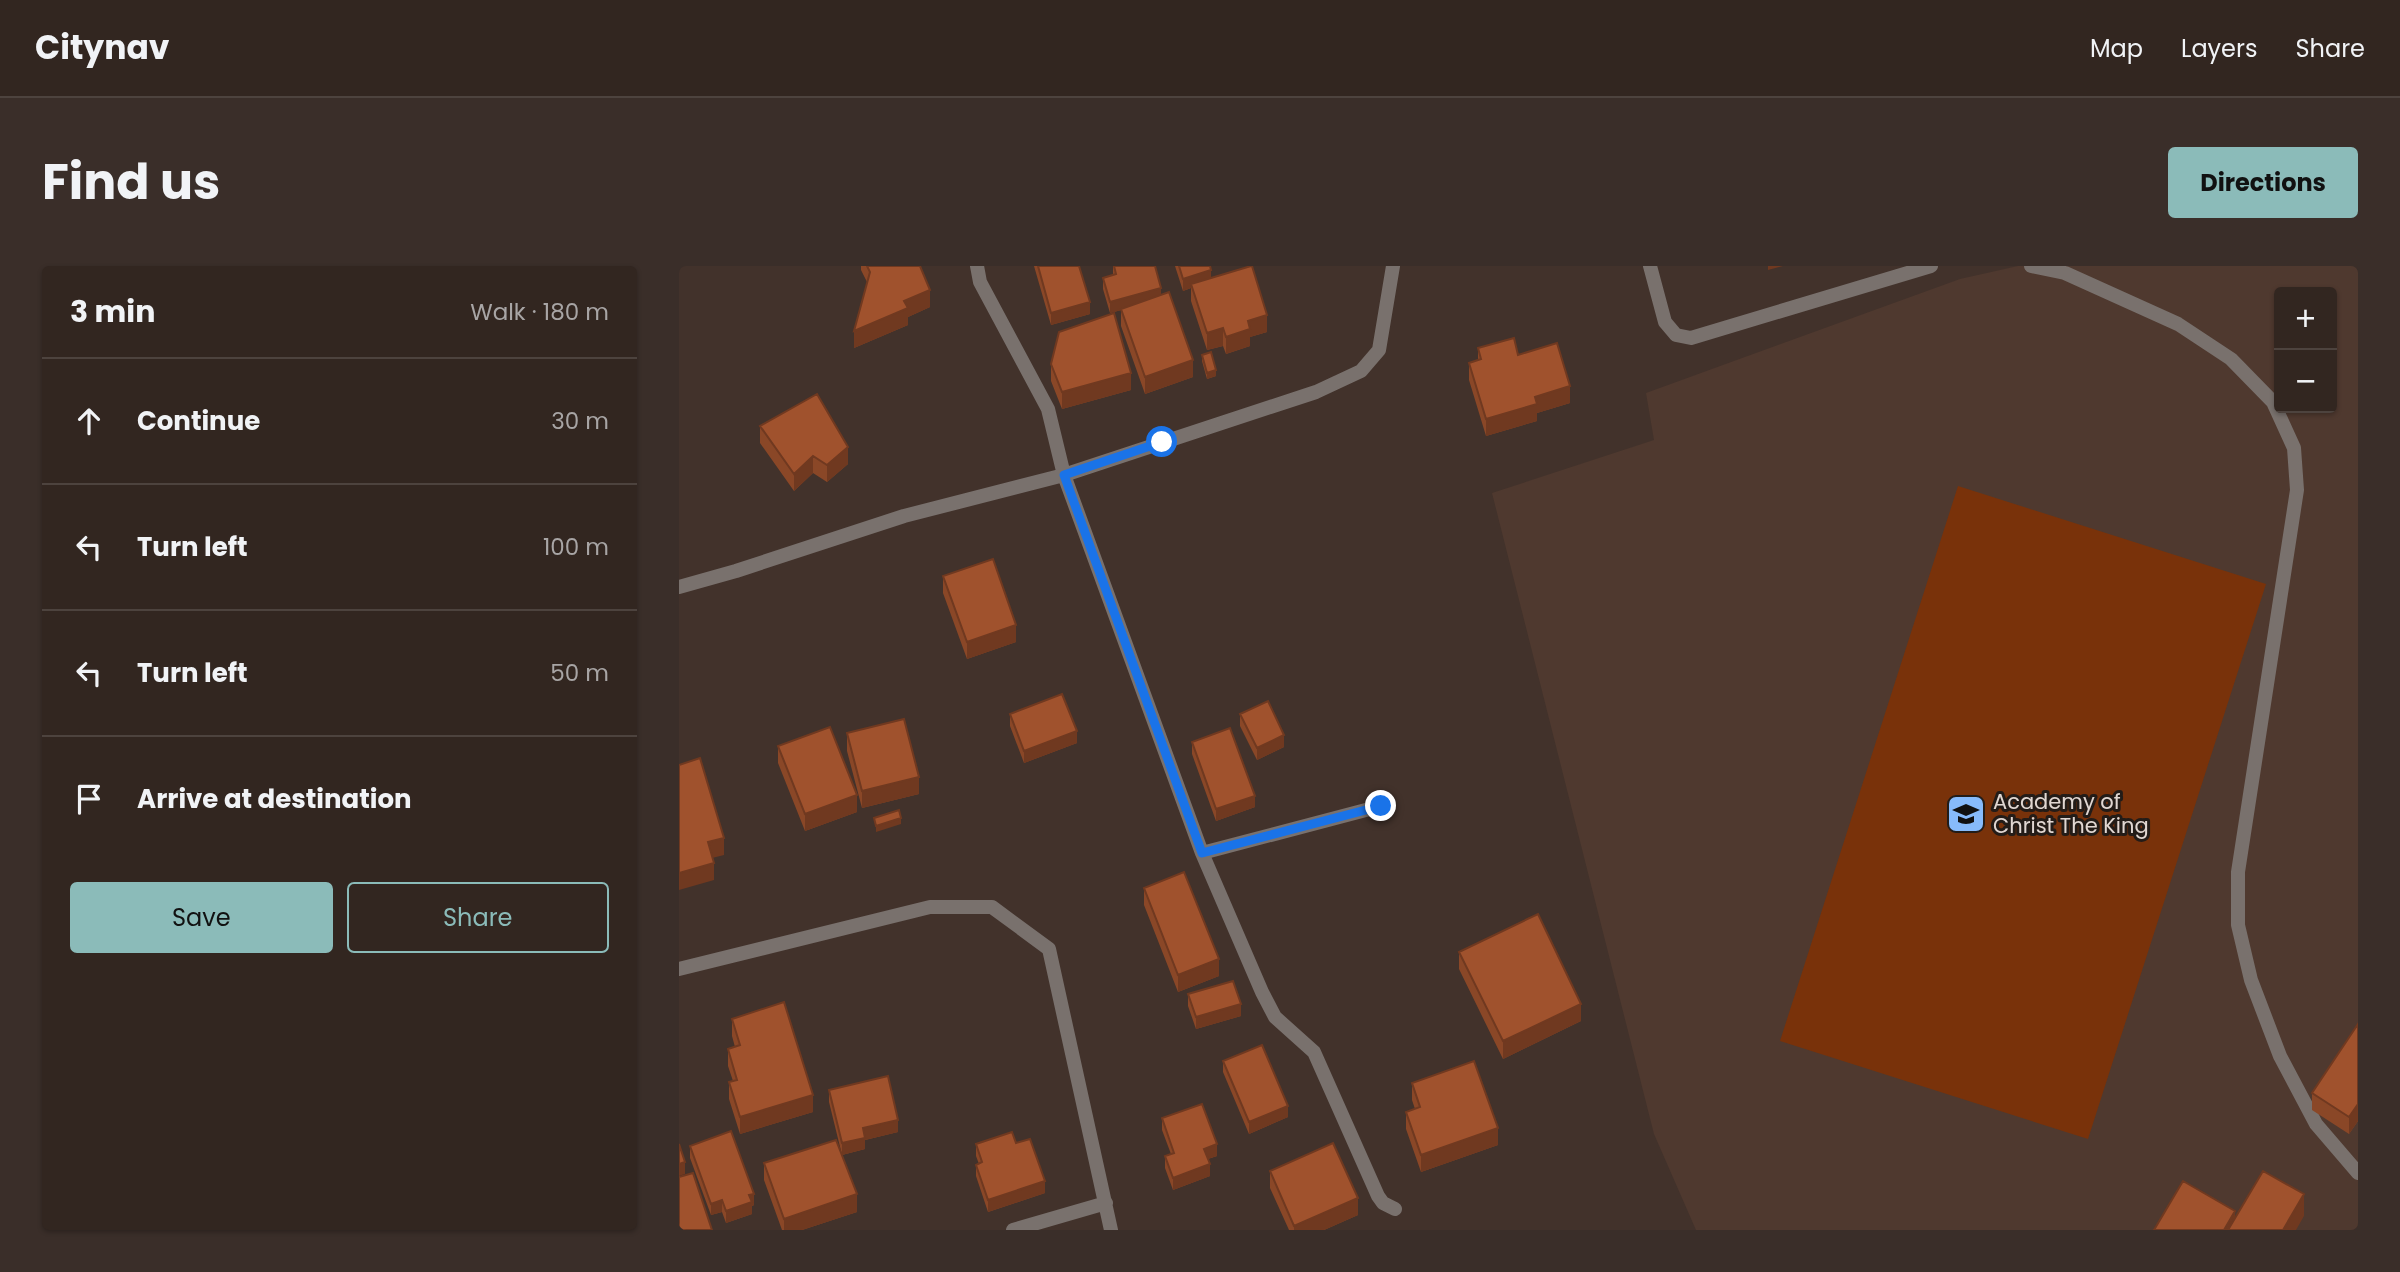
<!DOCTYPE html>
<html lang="en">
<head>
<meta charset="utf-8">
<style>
  body { margin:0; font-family:Poppins,sans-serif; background:#3a2e29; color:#f1f3f6 }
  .controls { position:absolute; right:21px; top:21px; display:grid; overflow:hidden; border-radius:7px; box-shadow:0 2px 5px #0004 }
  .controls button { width:63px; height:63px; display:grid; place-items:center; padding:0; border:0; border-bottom:2px solid #4d433e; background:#322620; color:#f1f3f6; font:35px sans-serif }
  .stop { position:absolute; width:21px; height:21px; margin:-16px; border:5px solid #1a73e8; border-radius:50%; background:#fff }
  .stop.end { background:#1a73e8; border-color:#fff; box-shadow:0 2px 7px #0008 }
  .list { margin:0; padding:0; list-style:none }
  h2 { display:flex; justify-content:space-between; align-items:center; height:91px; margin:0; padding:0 28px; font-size:30px }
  h2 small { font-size:23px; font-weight:400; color:#a8a5a5 }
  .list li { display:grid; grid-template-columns:46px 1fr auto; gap:21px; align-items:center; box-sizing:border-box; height:126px; padding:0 28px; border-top:2px solid #4d433e }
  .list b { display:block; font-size:26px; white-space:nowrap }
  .list em { font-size:23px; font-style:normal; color:#a8a5a5 }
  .actions { display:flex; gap:14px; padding:21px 28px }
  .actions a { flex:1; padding:16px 0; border:2px solid #8bbbb9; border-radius:7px; text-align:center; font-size:24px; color:#8bbbb9 }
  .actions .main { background:#8bbbb9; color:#111 }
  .icon { flex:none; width:38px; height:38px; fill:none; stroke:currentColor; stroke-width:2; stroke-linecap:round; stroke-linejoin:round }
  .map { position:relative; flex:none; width:1679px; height:964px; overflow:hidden; border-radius:7px }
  header { display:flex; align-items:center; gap:42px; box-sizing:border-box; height:98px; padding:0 35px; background:#322620; border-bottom:2px solid #4d433e }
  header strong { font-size:33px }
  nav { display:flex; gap:38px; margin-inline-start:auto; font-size:24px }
  .intro { display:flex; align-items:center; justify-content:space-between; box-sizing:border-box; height:168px; padding:0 42px }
  h1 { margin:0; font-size:49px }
  .button { padding:18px 32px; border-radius:7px; background:#8bbbb9; color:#111; font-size:24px; font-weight:700 }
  main { display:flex; gap:42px; padding:0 42px }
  aside { flex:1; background:#322620; border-radius:7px; box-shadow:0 2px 5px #0004 }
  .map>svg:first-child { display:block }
</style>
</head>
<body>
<header>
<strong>Citynav</strong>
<nav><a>Map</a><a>Layers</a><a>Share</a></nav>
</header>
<div class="intro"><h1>Find us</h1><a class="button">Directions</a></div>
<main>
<aside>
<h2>3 min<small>Walk · 180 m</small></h2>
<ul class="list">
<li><svg class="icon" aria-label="ahead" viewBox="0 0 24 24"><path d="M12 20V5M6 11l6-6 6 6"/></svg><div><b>Continue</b></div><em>30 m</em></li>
<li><svg class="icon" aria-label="left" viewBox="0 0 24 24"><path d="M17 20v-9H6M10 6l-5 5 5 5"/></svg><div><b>Turn left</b></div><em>100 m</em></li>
<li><svg class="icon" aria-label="left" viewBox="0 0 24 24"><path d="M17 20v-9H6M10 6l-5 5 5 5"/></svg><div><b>Turn left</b></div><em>50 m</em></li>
<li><svg class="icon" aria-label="arrive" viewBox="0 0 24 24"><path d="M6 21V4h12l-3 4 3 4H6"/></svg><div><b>Arrive at destination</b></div></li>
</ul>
<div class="actions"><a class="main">Save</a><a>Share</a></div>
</aside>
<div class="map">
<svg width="1679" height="964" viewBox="0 0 1679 964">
  <rect width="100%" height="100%" fill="#42322b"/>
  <path fill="#4f392f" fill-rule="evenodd" d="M1339 0H1679V964H1017L975 868 813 227 975 174 967 127 1281 13ZM1600 26H1653V142H1600Z"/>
  <path fill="#79320a" d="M1279 220 1587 318 1409 873 1101 775Z"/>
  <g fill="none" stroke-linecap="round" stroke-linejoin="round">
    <path stroke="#79716d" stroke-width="14" d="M298 0 301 16 369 143 385 209 523 587 583 726 596 751 635 786 699 930 704 937 716 943
      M971 0 986 56 997 69 1012 72 1252 0
      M1352 0 1386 7 1499 58 1552 93 1594 136 1615 182 1618 224 1559 606V659L1572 714 1601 790 1637 858 1679 907
      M0 321 57 305 225 250 385 209 637 126 682 105 700 84 714 0
      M523 587 702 540
      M0 703 251 641H313L370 683 432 964
      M334 964 427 937"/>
  </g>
  <path fill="#8a4727" d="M182 0H241L251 41 229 51V59L175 82 188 16 182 4Z
    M355 0H400L411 48 372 59Z
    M434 0H476L482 29 514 111 466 128 442 60V44L431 47 424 23V12L434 9Z
    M496 0H531L532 12 588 66 571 71V80L547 88 544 80 528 84 512 35V22L504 25Z
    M799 82 839 89 891 137 858 147V155L807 170 790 114V97L799 94Z
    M523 89 537 110 528 113 523 95Z
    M372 98 452 124 383 143 372 115Z
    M81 160 169 198 148 216 134 207 115 225 81 177Z
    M264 310 337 376 288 393 264 327Z
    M331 448 398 477 345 497 331 460Z
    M561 448 605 481 578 494 561 460Z
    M168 467 240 528 183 542 168 485Z
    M513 476 576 541 537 555 513 488Z
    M99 480 178 546 126 565 99 497Z
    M465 622 540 710 499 726 465 639Z
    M780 686 902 755 824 793 780 703Z
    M509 728 562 750 517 763 509 740Z
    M53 753 134 846 61 868 50 833V816L54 815 49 800V783L56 781 53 770Z
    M1679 758V855L1670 868 1633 844V827Z
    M544 795 609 851 570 868 544 806Z
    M733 817 819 879 742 906 727 863V846L736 843 733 834Z
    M150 824 219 866 186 874V883L163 889 178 946 123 964H103L85 914V897L163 889 150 836Z
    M483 852 538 890 529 893 531 910 494 924 486 902V890L492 888 483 864Z
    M337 877 366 927 309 946 297 910V899L300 898 297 890V878Z
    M11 880 75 939 73 940V948L47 957 43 946 32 949 11 892Z
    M591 905 679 949 645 964H610L591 922Z"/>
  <path fill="#703920" d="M1089 0H1104L1089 4Z
    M532 4V15L512 18V22L504 25V13Z
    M482 22V34L431 47V36Z
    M251 24V41L229 51V59L175 82V65L225 35Z
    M411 36V48L372 59V47Z
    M588 49V66L571 71V80L547 88V71L569 55Z
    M544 62V80L528 84V67Z
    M514 94V111L466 128V111Z
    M537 104V110L528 113V107Z
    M452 107V124L383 143V126Z
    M891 120V137L858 147V155L807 170V153L856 131Z
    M169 181V198L148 216V199Z
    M134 190V207L115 225V208Z
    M337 359V376L288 393V376Z
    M398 465V477L345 497V485Z
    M605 469V481L578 494V482Z
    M240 511V528L183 542V525Z
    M178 529V546L126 565V548Z
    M576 530V541L537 555V543Z
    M222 552V558L197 566V560Z
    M45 572V589L29 593V576Z
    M35 597V614L0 624V607Z
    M540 693V710L499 726V709Z
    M562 738V750L517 763V751Z
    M902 738V755L824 793V775Z
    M134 829V846L61 868V851Z
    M1679 838V855L1670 868V851Z
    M609 840V851L570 868V856Z
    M219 854V866L186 874V883L163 889V877L184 862Z
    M819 862V879L742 906V889Z
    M538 878V890L525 894V883Z
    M6 896V908L0 910V898Z
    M531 898V910L494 924V912Z
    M366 915V927L309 946V934Z
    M75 928V939L73 940V948L47 957V945L70 929Z
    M178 928V946L123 964H105V953Z
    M1625 928V950L1617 964H1604Z
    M679 932V949L645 964H615V960Z
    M43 934V946L32 949V938Z
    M1556 945V964H1545Z"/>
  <path fill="#a0522d" stroke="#703920" stroke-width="2" d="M188 0H241L251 24 225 35 229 42 175 65 191 6Z
    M359 0H400L411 36 372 47Z
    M435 0H476L482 22 431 36 424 12 437 8Z
    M500 0H531L532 4 504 13Z
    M572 0H573L588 49 569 55 571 63 547 71 544 62 528 67 512 18Z
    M490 26 514 94 466 111 442 43Z
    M435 47 452 107 383 126 372 98 380 66Z
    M835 72 839 89 878 77 891 120 856 131 858 138 807 153 790 97 802 93 799 82Z
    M532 86 537 104 528 107 523 89Z
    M138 128 169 181 148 199 134 190 115 208 81 160Z
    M314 293 337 359 288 376 264 310Z
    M383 428 398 465 345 485 331 448Z
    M589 435 605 469 578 482 561 448Z
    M225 453 240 511 183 525 168 467Z
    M151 461 178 529 126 548 99 480Z
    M551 462 576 530 537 543 513 476Z
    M21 492 45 572 29 576 35 597 0 607V499Z
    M220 544 222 552 197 560 195 552Z
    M505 606 540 693 499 709 465 622Z
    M859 648 902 738 824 775 780 686Z
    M554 715 562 738 517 751 509 728Z
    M105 736 134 829 61 851 50 816 58 814 49 783 61 779 53 753Z
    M1679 758V838L1670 851 1633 827Z
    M583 779 609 840 570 856 544 795Z
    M795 795 819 862 742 889 727 846 741 841 733 817Z
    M209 810 219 854 184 862 186 872 163 877 150 824Z
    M523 838 538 878 525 883 531 898 494 912 486 890 495 887 483 852Z
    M52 865 75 928 70 929 73 936 47 945 43 934 32 938 11 880Z
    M333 866 337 877 351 873 366 915 309 934 297 899 303 896 297 878Z
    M157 874 178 928 105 953 85 897Z
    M654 877 679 932 615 960 591 905Z
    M0 878 6 896 0 898Z
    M1584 905 1625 928 1604 964H1549Z
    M14 907 33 964H0V911Z
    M1504 915 1556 945 1545 964H1475Z"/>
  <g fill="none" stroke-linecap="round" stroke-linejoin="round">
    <path stroke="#1a73e8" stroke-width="9" d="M483 176 385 209 523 587 702 540"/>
  </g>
  <defs>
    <symbol id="school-square" viewBox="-11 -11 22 22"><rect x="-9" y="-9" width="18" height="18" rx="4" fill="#87bbfb" stroke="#231c18"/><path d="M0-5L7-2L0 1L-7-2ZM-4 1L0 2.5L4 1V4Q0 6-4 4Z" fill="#111"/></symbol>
  </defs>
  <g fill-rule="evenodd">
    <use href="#school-square" x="1265" y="526" width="44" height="44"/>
  </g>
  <g text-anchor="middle" stroke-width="6" stroke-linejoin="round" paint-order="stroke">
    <g font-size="21" fill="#e1d7d2" stroke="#231c18" text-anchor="start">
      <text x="1314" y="543">Academy of<tspan x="1314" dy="24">Christ The King</tspan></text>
    </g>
  </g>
</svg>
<div class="controls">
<button>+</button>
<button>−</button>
</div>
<div class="stop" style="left:483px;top:176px"></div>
<div class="stop end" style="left:702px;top:540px"></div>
</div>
</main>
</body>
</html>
